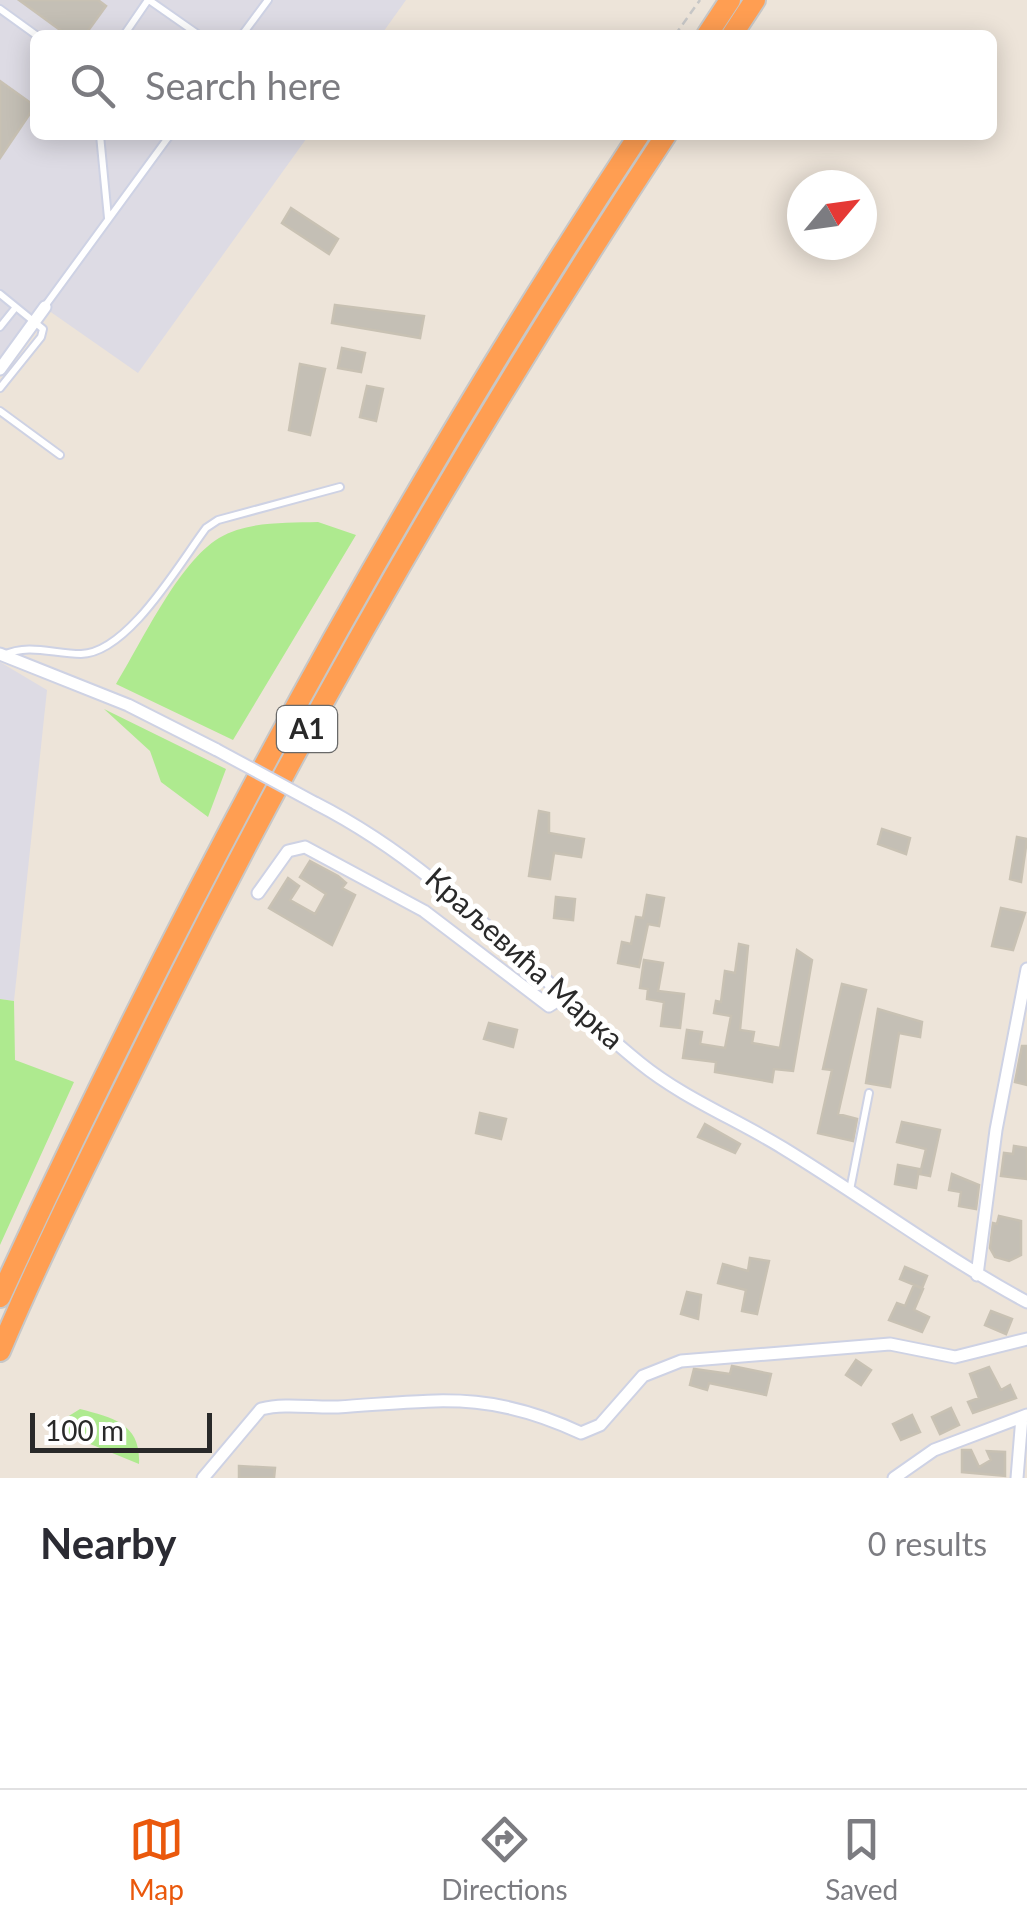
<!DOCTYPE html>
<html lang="en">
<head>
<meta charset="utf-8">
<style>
  body { margin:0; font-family:Lato,sans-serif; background:#f2f2f3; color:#2b2b33 }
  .compass { position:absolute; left:787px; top:170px; width:90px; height:90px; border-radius:50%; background:#fff; box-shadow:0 5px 25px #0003; rotate:61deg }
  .scale { position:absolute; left:30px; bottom:25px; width:182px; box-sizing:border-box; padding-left:10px; border:5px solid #292929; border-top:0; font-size:28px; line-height:35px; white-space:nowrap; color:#292929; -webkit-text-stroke:8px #fff; paint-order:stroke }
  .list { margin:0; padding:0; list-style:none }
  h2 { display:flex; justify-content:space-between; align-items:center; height:130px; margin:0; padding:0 40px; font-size:42px }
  h2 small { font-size:32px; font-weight:400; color:#7c7c81 }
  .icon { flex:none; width:55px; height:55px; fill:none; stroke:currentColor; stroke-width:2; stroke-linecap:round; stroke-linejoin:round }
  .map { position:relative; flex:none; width:1027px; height:1478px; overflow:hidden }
  .search { position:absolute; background:#fff; box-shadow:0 5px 25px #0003; left:30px; right:30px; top:30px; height:110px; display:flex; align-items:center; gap:25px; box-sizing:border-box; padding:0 35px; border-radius:15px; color:#7c7c81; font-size:38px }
  .sheet { height:310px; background:#fff }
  nav { display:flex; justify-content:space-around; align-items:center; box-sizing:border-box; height:140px; border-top:2px solid #e1e1e2; background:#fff; font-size:28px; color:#7c7c81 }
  nav a { display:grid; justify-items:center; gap:5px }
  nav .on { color:#ea580c }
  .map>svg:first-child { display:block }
</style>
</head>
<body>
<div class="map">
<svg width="1027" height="1478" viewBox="0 0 1027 1478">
  <rect width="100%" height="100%" fill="#ede4d9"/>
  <path fill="#dddbe4" d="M0 0H406L381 35H35V135H309L138 373 45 308 0 369Z
    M0 662 47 690 14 1001 0 999Z"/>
  <path fill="#aeea8f" d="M318 522 356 535 233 740 116 684C142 642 178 563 219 538 248 521 286 523 318 522Z
    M104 709 226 769 208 817 161 782 150 751Z
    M0 999 14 1001 15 1060 74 1082 0 1245Z
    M80 1409C114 1418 141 1424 139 1464L78 1439 56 1437 64 1419Z"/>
  <path fill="#c4bfb5" stroke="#c8c1b3" stroke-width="2.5" d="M19 0H98L106 6 85 35H67Z
    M0 81 35 106 0 158Z
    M291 208 338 239 329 254 282 223Z
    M335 305 424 316 420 338 332 323Z
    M342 348 365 353 361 372 338 368Z
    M300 364 325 369 310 435 289 430Z
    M367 386 383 389 376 421 360 417Z
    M539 811 549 813V833L584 839 581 857 554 853 550 879 529 876Z
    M882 829 910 838 906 854 878 844Z
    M1017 837 1027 839 1021 882 1010 879Z
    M310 861 338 876 346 883 342 888 355 895 332 945 269 908 288 878 299 886 290 900 315 914 326 894 300 877Z
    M647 895 664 898 659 926 648 924 639 967 618 963 622 942 631 944 636 917 643 918Z
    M556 897 575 899 573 920 554 918Z
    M1001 908 1025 913 1013 950 992 946Z
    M739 944 748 946 740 1030 754 1032 752 1043 780 1048 797 950 812 960 793 1071 774 1069 772 1082 715 1072 716 1062 683 1058 687 1030 702 1032 700 1044 725 1048 731 1016 714 1013 716 1001 721 1002 725 971 735 973Z
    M644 960 663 963 658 991 684 994 680 1028 661 1026 664 1002 647 999 648 989 640 988Z
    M842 984 866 990 838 1114 857 1119 853 1141 818 1133 832 1070 823 1069Z
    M878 1009 922 1022 920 1037 899 1033 890 1087 866 1083Z
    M489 1023 517 1030 513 1047 484 1039Z
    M1022 1046H1027V1085L1015 1082Z
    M480 1113 506 1119 501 1139 476 1133Z
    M902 1122 940 1130 930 1176 920 1174 926 1149 897 1142Z
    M705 1124 740 1144 735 1153 698 1137Z
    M1014 1146 1027 1148V1179L1001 1176 1004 1153 1013 1154Z
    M898 1165 919 1169 916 1188 895 1184Z
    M952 1174 979 1185 976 1209 959 1206 961 1192 949 1190Z
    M999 1216 1021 1221V1255L1009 1261 995 1257 990 1248 993 1223 997 1224Z
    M750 1258 769 1261 757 1314 742 1311 746 1290 718 1283 723 1264 748 1271Z
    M905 1267 927 1276 922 1288 900 1279Z
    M914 1285 923 1289 914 1310 929 1317 922 1332 889 1320 897 1303 905 1306Z
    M687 1292 701 1295 698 1319 681 1314Z
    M991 1311 1012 1319 1006 1334 985 1325Z
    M856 1360 871 1370 861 1385 846 1375Z
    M732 1366 771 1374 766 1395 709 1383 707 1390 690 1385 694 1369 730 1374Z
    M989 1367 1001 1390 1010 1385 1016 1398 973 1413 968 1402 979 1398 970 1374Z
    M951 1408 959 1425 940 1434 932 1417Z
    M912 1415 920 1432 901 1440 893 1424Z
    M962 1450H971L979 1467 991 1460 987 1451 1005 1452V1476L962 1472Z
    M239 1466 275 1468 274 1478H239Z"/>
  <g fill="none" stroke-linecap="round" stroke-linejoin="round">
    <defs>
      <path id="service" d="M149 0 199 35
        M0 9 36 35
        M124 35 148 0
        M242 35 268 0
        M100 135 108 218
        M0 294 43 329 41 337 0 388
        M45 306 170 135
        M0 327 16 307
        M0 411 60 455
        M3 655C30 643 53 654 81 654 128 653 179 564 206 528L218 520 340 487
        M850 1190 869 1093"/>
      <path id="minor" d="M0 369 45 307
        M0 654 128 705 217 750
        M315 803C445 869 529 973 640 1063 683 1098 736 1119 783 1148 865 1198 942 1256 1027 1302
        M258 893 288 851 305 847 424 911 549 1006 565 996
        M977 1275 996 1130 1027 969
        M203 1478 261 1409C285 1403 313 1408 338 1407 435 1401 487 1389 581 1433L600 1425 643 1376 681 1361 890 1344 955 1357 1027 1339
        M894 1478 934 1450 1027 1415
        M1017 1478 1022 1417"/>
      <path id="motorway" d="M707 35 730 0
        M732 35 755 0
        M0 1297C185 895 395 504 639 135
        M0 1351C45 1245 98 1141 149 1037 302 726 475 425 666 135"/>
    </defs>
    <use href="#service" stroke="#ced2e4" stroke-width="10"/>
    <use href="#minor" stroke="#ced2e4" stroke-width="15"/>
    <use href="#motorway" stroke="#c7c7c7" stroke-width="24"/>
    <path stroke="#c7c7c7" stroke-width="2.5" stroke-dasharray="8 5" stroke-linecap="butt" d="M675 35 700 0"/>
    <use href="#service" stroke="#fff" stroke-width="6"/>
    <use href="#minor" stroke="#fff" stroke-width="11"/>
    <use href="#motorway" stroke="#ff9e52" stroke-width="20"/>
    <defs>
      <path id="minor-bridge" d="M217 750 315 803"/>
    </defs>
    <use href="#minor-bridge" stroke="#ced2e4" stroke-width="15" stroke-linecap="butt"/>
    <use href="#minor-bridge" stroke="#fff" stroke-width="11"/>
  </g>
  <g text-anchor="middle" stroke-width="10" stroke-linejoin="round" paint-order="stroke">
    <rect fill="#fff" stroke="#696969" stroke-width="2.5" x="277" y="706" width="60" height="46" rx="8"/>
    <g font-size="28" font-weight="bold" fill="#292929">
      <text x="307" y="739">A1</text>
    </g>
    <g font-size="30" fill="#292929" stroke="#fff">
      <text transform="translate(524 959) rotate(42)" y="10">Краљевића Марка</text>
    </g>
  </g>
</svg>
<svg class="compass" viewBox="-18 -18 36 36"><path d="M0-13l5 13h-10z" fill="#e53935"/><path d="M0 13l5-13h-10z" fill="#7c7c81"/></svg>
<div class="scale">100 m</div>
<div class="search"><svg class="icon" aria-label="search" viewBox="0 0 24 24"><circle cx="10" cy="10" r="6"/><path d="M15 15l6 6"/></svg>Search here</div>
</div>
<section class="sheet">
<h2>Nearby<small>0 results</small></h2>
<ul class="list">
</ul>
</section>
<nav>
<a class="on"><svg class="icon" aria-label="map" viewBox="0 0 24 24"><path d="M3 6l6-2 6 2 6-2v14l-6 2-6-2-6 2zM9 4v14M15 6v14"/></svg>Map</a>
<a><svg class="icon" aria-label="directions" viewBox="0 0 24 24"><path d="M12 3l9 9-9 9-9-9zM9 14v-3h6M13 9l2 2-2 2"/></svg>Directions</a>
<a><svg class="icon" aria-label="saved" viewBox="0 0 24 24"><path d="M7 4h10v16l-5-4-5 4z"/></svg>Saved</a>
</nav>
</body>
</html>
